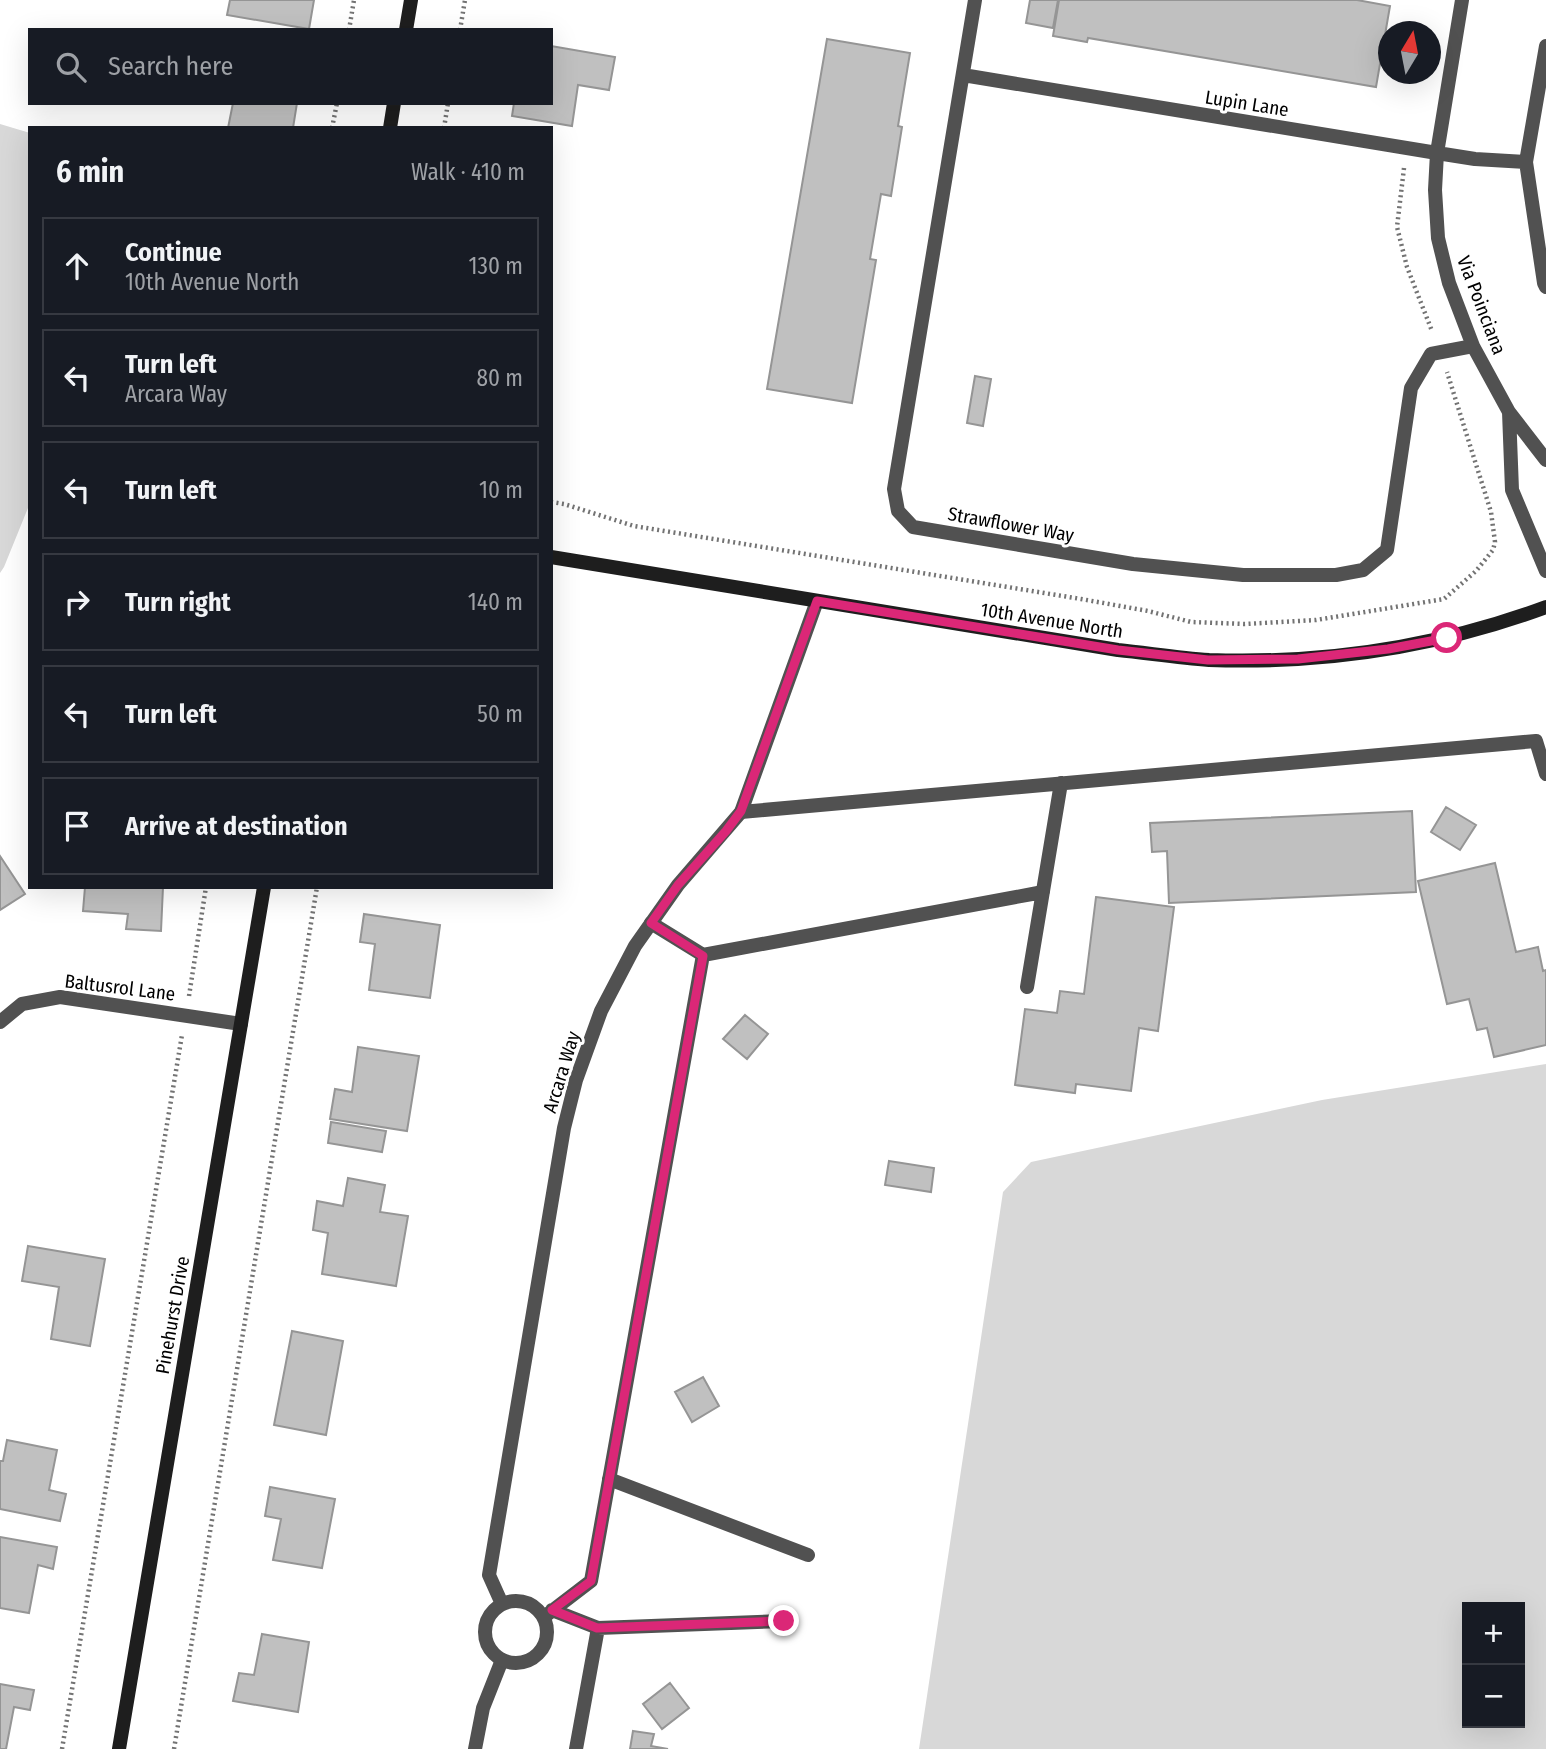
<!DOCTYPE html>
<html lang="en">
<head>
<meta charset="utf-8">
<style>
  body { margin:0; font-family:"Fira Sans Condensed",sans-serif; background:#20242c; color:#f1f3f6 }
  .controls { position:absolute; right:21px; bottom:21px; display:grid; overflow:hidden; border-radius:0px; box-shadow:0 7px 28px #0002 }
  .controls button { width:63px; height:63px; display:grid; place-items:center; padding:0; border:0; border-bottom:2px solid #363941; background:#171b24; color:#f1f3f6; font:35px sans-serif }
  .compass { position:absolute; left:1378px; top:21px; width:63px; height:63px; border-radius:50%; background:#171b24; box-shadow:0 7px 28px #0002; rotate:10deg }
  .stop { position:absolute; width:21px; height:21px; margin:-16px; border:5px solid #db2777; border-radius:50%; background:#fff }
  .stop.end { background:#db2777; border-color:#fff; box-shadow:0 2px 7px #0008 }
  .list { margin:0; padding:0; list-style:none }
  h2 { display:flex; justify-content:space-between; align-items:center; height:91px; margin:0; padding:0 28px; font-size:30px }
  h2 small { font-size:23px; font-weight:400; color:#9ea1a6 }
  .list li { display:grid; grid-template-columns:46px 1fr auto; gap:21px; align-items:center; box-sizing:border-box; height:98px; margin:0 14px 14px; padding:0 14px; border:2px solid #363941; border-radius:0px }
  .list b { display:block; font-size:26px; white-space:nowrap }
  .list p { margin:0; font-size:23px; white-space:nowrap; color:#9ea1a6 }
  .list em { font-size:23px; font-style:normal; color:#9ea1a6 }
  .icon { flex:none; width:38px; height:38px; fill:none; stroke:currentColor; stroke-width:2; stroke-linecap:round; stroke-linejoin:round }
  .map { position:relative; flex:none; width:1546px; height:1749px; overflow:hidden }
  .search { position:absolute; background:#171b24; box-shadow:0 7px 28px #0002; left:28px; top:28px; width:525px; height:77px; display:flex; align-items:center; gap:18px; box-sizing:border-box; padding:0 24px; border-radius:0px; color:#9ea1a6; font-size:26px }
  .panel { position:absolute; background:#171b24; box-shadow:0 7px 28px #0002; left:28px; top:126px; width:525px; height:763px; border-radius:0px }
  .map>svg:first-child { display:block }
</style>
</head>
<body>
<div class="map">
<svg width="1546" height="1749" viewBox="0 0 1546 1749">
  <rect width="100%" height="100%" fill="#fff"/>
  <path fill="#d8d8d8" fill-rule="evenodd" d="M0 124 30 133V503L4 567 0 573Z
    M1546 1064V1749H919L1003 1192 1031 1162 1322 1100ZM1467 1607H1520V1723H1467Z"/>
  <path fill="#c0c0c0" stroke="#959595" stroke-width="2" d="M230 0H314L309 29 227 15Z
    M1030 0H1058L1053 28 1026 23Z
    M1059 0H1357L1390 6 1376 87 1088 38 1087 42 1053 36Z
    M827 39 910 53 898 126 902 127 891 196 881 194 870 259 876 260 852 403 767 389Z
    M551 46 615 57 609 90 578 85 572 126 512 116 514 103H551Z
    M233 103H297L293 128H228Z
    M975 376 991 379 983 426 967 423Z
    M1446 807 1476 825 1460 850 1431 832Z
    M1412 811 1416 892 1169 903 1167 851 1152 852 1150 823Z
    M0 856 25 894 0 910Z
    M1495 863 1516 952 1538 947 1543 971 1546 970V1045L1494 1057 1487 1028 1477 1030 1469 999 1447 1004 1418 881Z
    M85 887H163L161 931 126 929 128 914 83 911Z
    M1096 897 1174 907 1158 1031 1139 1028 1131 1091 1076 1084 1075 1093 1015 1085 1025 1009 1057 1013 1060 991 1084 994Z
    M364 914 440 925 430 998 369 990 375 944 360 942Z
    M745 1015 768 1034 747 1059 723 1039Z
    M358 1047 419 1056 407 1131 330 1119 335 1089 352 1092Z
    M331 1122 386 1131 382 1152 328 1143Z
    M889 1161 934 1168 931 1192 885 1185Z
    M348 1178 385 1185 380 1212 408 1216 396 1286 322 1274 328 1233 313 1230 317 1201 343 1206Z
    M28 1246 105 1259 90 1346 51 1339 59 1287 22 1281Z
    M292 1331 343 1341 326 1435 274 1425Z
    M703 1377 719 1406 692 1422 675 1392Z
    M7 1440 57 1450 49 1490 66 1494 60 1521 0 1509V1461H3Z
    M270 1487 335 1499 322 1568 273 1560 281 1519 265 1516Z
    M0 1537 57 1547 53 1569 38 1565 29 1613 0 1608Z
    M262 1634 309 1642 298 1712 233 1701 239 1673 254 1675Z
    M670 1683 689 1708 662 1729 643 1704Z
    M0 1684 34 1690 30 1710 14 1707 6 1749H0Z
    M633 1731 654 1734 651 1746 668 1749H630Z"/>
  <g fill="none" stroke-linecap="round" stroke-linejoin="round">
    <path stroke="#737373" stroke-width="4.5" stroke-dasharray="2 3.5" stroke-linecap="butt" d="M349 30 354 0
      M460 30 465 0
      M332 128 337 103
      M444 128 448 103
      M1404 168 1397 227 1407 267 1432 331
      M551 502 564 504 634 526 1081 599 1148 611 1191 622 1245 624 1316 620 1444 599 1476 571 1493 550 1495 542 1491 512 1447 372
      M189 996 206 887
      M62 1749 182 1035
      M174 1749 317 887"/>
    <path stroke="#515151" stroke-width="14" d="M741 812 1536 741 1546 774
      M651 923 703 955
      M1027 987 1061 783
      M609 1479 808 1555
      M552 1610 598 1628 784 1621
      M544 1617 591 1581 703 955 1043 892
      M475 1749 483 1708 502 1660
      M576 1749 598 1628"/>
    <path stroke="#515151" stroke-width="14" d="M975 0 894 489 898 511 913 527 1133 564 1243 575H1336L1363 570 1387 550 1411 388 1431 354 1473 346
      M1462 0 1437 153 1435 190 1438 238 1449 283 1473 346 1509 412 1546 460
      M1546 46 1526 162 1544 283 1546 287
      M963 75 1437 153 1475 159 1526 162
      M1509 412 1512 490 1546 571
      M0 1022 22 1004 60 997 241 1024
      M485 1632a31 31 0 1 1 62 0a31 31 0 1 1-62 0Z
      M502 1604 489 1575 564 1128 576 1080 601 1011 635 946 678 885 741 812 817 601"/>
    <path stroke="#1e1e1e" stroke-width="14" d="M406 30 411 0
      M390 128 394 103
      M551 557 1118 650C1148 653 1178 658 1209 660 1323 664 1438 647 1546 607
      M119 1749 264 887"/>
  </g>
  <g fill="none" stroke-linecap="round" stroke-linejoin="round">
    <path stroke="#db2777" stroke-width="9" d="M784 1621 597 1628 552 1610 591 1581 703 956 651 923 678 885 726 831 741 811 817 601 1118 650 1208 660 1298 659 1388 649 1447 638"/>
  </g>
  <g text-anchor="middle" stroke-width="6" stroke-linejoin="round" paint-order="stroke">
    <g font-size="19" fill="#000" stroke="#fff">
      <text transform="translate(1247 103) rotate(9)" y="7">Lupin Lane</text>
      <text transform="translate(1482 305) rotate(69)" y="7">Via Poinciana</text>
      <text transform="translate(1011 524) rotate(10)" y="7">Strawflower Way</text>
      <text transform="translate(1052 620) rotate(9)" y="7">10th Avenue North</text>
      <text transform="translate(120 987) rotate(7)" y="7">Baltusrol Lane</text>
      <text transform="translate(561 1072) rotate(-73)" y="7">Arcara Way</text>
      <text transform="translate(172 1315) rotate(-80)" y="7">Pinehurst Drive</text>
    </g>
  </g>
</svg>
<div class="controls">
<button>+</button>
<button>−</button>
</div>
<svg class="compass" viewBox="-18 -18 36 36"><path d="M0-13l5 13h-10z" fill="#e53935"/><path d="M0 13l5-13h-10z" fill="#9ea1a6"/></svg>
<div class="stop" style="left:1447px;top:638px"></div>
<div class="stop end" style="left:784px;top:1621px"></div>
<div class="search"><svg class="icon" aria-label="search" viewBox="0 0 24 24"><circle cx="10" cy="10" r="6"/><path d="M15 15l6 6"/></svg>Search here</div>
<section class="panel">
<h2>6 min<small>Walk · 410 m</small></h2>
<ul class="list">
<li><svg class="icon" aria-label="ahead" viewBox="0 0 24 24"><path d="M12 20V5M6 11l6-6 6 6"/></svg><div><b>Continue</b><p>10th Avenue North</p></div><em>130 m</em></li>
<li><svg class="icon" aria-label="left" viewBox="0 0 24 24"><path d="M17 20v-9H6M10 6l-5 5 5 5"/></svg><div><b>Turn left</b><p>Arcara Way</p></div><em>80 m</em></li>
<li><svg class="icon" aria-label="left" viewBox="0 0 24 24"><path d="M17 20v-9H6M10 6l-5 5 5 5"/></svg><div><b>Turn left</b></div><em>10 m</em></li>
<li><svg class="icon" aria-label="right" viewBox="0 0 24 24"><path d="M7 20v-9h11M14 6l5 5-5 5"/></svg><div><b>Turn right</b></div><em>140 m</em></li>
<li><svg class="icon" aria-label="left" viewBox="0 0 24 24"><path d="M17 20v-9H6M10 6l-5 5 5 5"/></svg><div><b>Turn left</b></div><em>50 m</em></li>
<li><svg class="icon" aria-label="arrive" viewBox="0 0 24 24"><path d="M6 21V4h12l-3 4 3 4H6"/></svg><div><b>Arrive at destination</b></div></li>
</ul>
</section>
</div>
</body>
</html>
